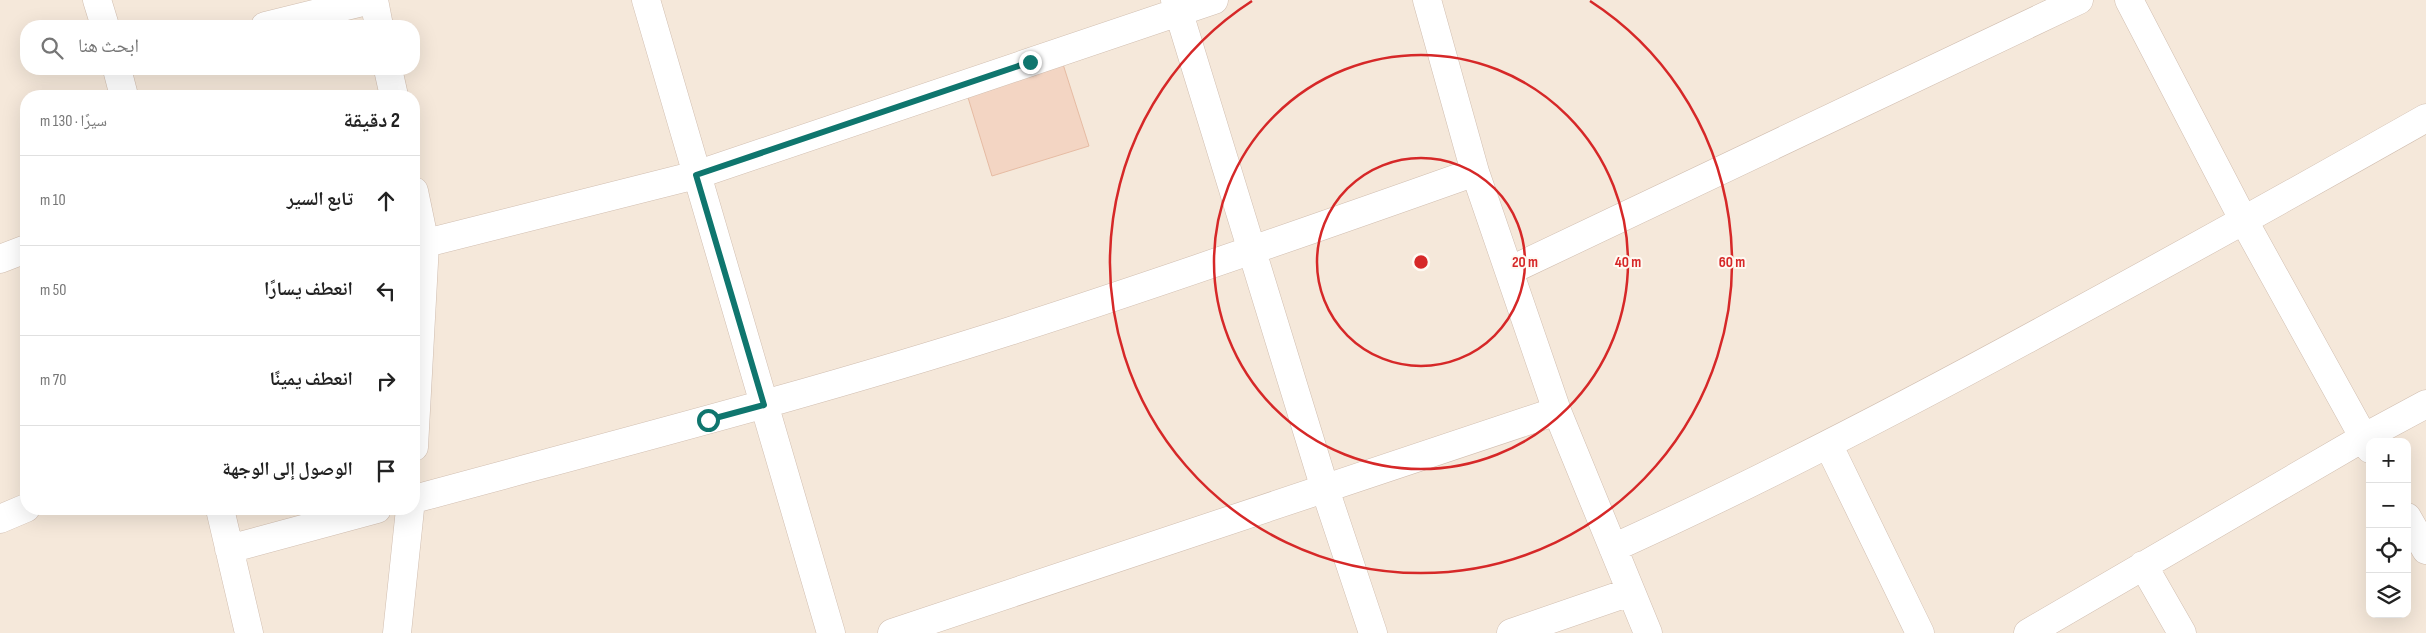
<!DOCTYPE html>
<html lang="ar">
<head>
<meta charset="utf-8">
<style>
  body { margin:0; font-family:"Sofia Sans Condensed","Noto Naskh Arabic",sans-serif; background:#f2f2f2; color:#222; direction:rtl }
  .controls { position:absolute; right:15px; bottom:15px; display:grid; overflow:hidden; border-radius:10px; box-shadow:0 5px 20px #0002 }
  .controls button { width:45px; height:45px; display:grid; place-items:center; padding:0; border:0; border-bottom:1px solid #e0e0e0; background:#fff; color:#222; font:25px sans-serif }
  .stop { position:absolute; width:15px; height:15px; margin:-11px; border:4px solid #0f766e; border-radius:50%; background:#fff }
  .stop.end { background:#0f766e; border-color:#fff; box-shadow:0 1px 5px #0008 }
  .list { margin:0; padding:0; list-style:none }
  h2 { display:flex; justify-content:space-between; align-items:center; height:65px; margin:0; padding:0 20px; font-size:21px }
  h2 small { font-size:16px; font-weight:400; color:#767676 }
  .list li { display:grid; grid-template-columns:32px 1fr auto; gap:15px; align-items:center; box-sizing:border-box; height:90px; padding:0 20px; border-top:1px solid #e0e0e0 }
  .list b { display:block; font-size:19px; white-space:nowrap }
  .list em { font-size:16px; font-style:normal; color:#767676 }
  .icon { flex:none; width:28px; height:28px; fill:none; stroke:currentColor; stroke-width:2; stroke-linecap:round; stroke-linejoin:round }
  .map { position:relative; flex:none; width:2426px; height:633px; overflow:hidden; direction:ltr }
  .search { position:absolute; background:#fff; box-shadow:0 5px 20px #0002; left:20px; top:20px; width:400px; height:55px; display:flex; align-items:center; gap:12px; box-sizing:border-box; padding:0 18px; border-radius:20px; color:#767676; font-size:19px }
  .panel { position:absolute; background:#fff; box-shadow:0 5px 20px #0002; left:20px; top:90px; width:400px; height:425px; border-radius:20px; direction:rtl }
  .map>svg:first-child { display:block }
</style>
</head>
<body>
<div class="map">
<svg width="2426" height="633" viewBox="0 0 2426 633">
  <rect width="100%" height="100%" fill="#fdf6ec"/>
  <path fill="#f5e8da" fill-rule="evenodd" d="M0 0H2426V633H0ZM26 26H414V69H26ZM26 96H414V509H26ZM2370 442H2407V614H2370Z"/>
  <path fill="#f3d5c3" stroke="#e6bba3" d="M1062 61 1089 146 992 176 966 91Z"/>
  <g fill="none" stroke-linecap="round" stroke-linejoin="round">
    <defs>
      <path id="street" d="M97 0 105 26
        M374 0 379 26
        M646 0 831 633
        M1175 0 1325 489 1373 633
        M1427 0 1475 172 1557 411 1648 633
        M2129 0 2244 221 2370 449
        M265 26 371 0
        M117 69 124 96
        M388 69 394 96
        M414 191 425 244 414 447
        M414 246 696 175 1214 0
        M0 259 26 249
        M1509 271 2079 0
        M1829 446 1920 633
        M414 499C613 445 813 394 1010 331 1166 281 1320 227 1475 172
        M220 509 249 633
        M2407 517 2426 550
        M0 519 26 508
        M1613 548C1759 482 1901 408 2042 331 2171 261 2299 190 2426 118
        M229 549 377 509
        M2143 565 2182 633
        M397 633 410 509
        M892 633 1557 411
        M1511 633 1630 592
        M2028 633 2363 438 2426 404"/>
    </defs>
    <use href="#street" stroke="#d1beb0" stroke-width="29"/>
    <use href="#street" stroke="#fff" stroke-width="28"/>
  </g>
  <g fill="none" stroke-linecap="round" stroke-linejoin="round">
    <path stroke="#0f766e" stroke-width="6" d="M708 420 764 405 696 175 1030 62"/>
  </g>
  <g fill="none" stroke="#d62828" stroke-width="2.5">
    <circle cx="1421" cy="262" r="104"/>
    <circle cx="1421" cy="262" r="207"/>
    <path d="M1590 1A311 311 0 1 1 1252 1"/>
  </g>
  <circle cx="1421" cy="262" r="8" fill="#d62828" stroke="#fffaf3" stroke-width="2.5"/>
  <g font-size="15" text-anchor="middle" font-weight="bold" fill="#d62828" stroke="#fffaf3" stroke-width="4" stroke-linejoin="round" paint-order="stroke">
    <text x="1525" y="267">20 m</text>
    <text x="1628" y="267">40 m</text>
    <text x="1732" y="267">60 m</text>
  </g>
</svg>
<div class="controls">
<button>+</button>
<button>−</button>
<button><svg class="icon" aria-label="locate" viewBox="0 0 24 24"><circle cx="12" cy="12" r="6"/><path d="M12 2v4M12 18v4M2 12h4M18 12h4"/></svg></button>
<button><svg class="icon" aria-label="layers" viewBox="0 0 24 24"><path d="M12 4l9 5-9 5-9-5zM3 14l9 5 9-5"/></svg></button>
</div>
<div class="stop" style="left:708px;top:420px"></div>
<div class="stop end" style="left:1030px;top:62px"></div>
<div class="search"><svg class="icon" aria-label="search" viewBox="0 0 24 24"><circle cx="10" cy="10" r="6"/><path d="M15 15l6 6"/></svg>ابحث هنا</div>
<section class="panel">
<h2>2 دقيقة<small>سيرًا · 130 m</small></h2>
<ul class="list">
<li><svg class="icon" aria-label="ahead" viewBox="0 0 24 24"><path d="M12 20V5M6 11l6-6 6 6"/></svg><div><b>تابع السير</b></div><em>10 m</em></li>
<li><svg class="icon" aria-label="left" viewBox="0 0 24 24"><path d="M17 20v-9H6M10 6l-5 5 5 5"/></svg><div><b>انعطف يسارًا</b></div><em>50 m</em></li>
<li><svg class="icon" aria-label="right" viewBox="0 0 24 24"><path d="M7 20v-9h11M14 6l5 5-5 5"/></svg><div><b>انعطف يمينًا</b></div><em>70 m</em></li>
<li><svg class="icon" aria-label="arrive" viewBox="0 0 24 24"><path d="M6 21V4h12l-3 4 3 4H6"/></svg><div><b>الوصول إلى الوجهة</b></div></li>
</ul>
</section>
</div>
</body>
</html>
